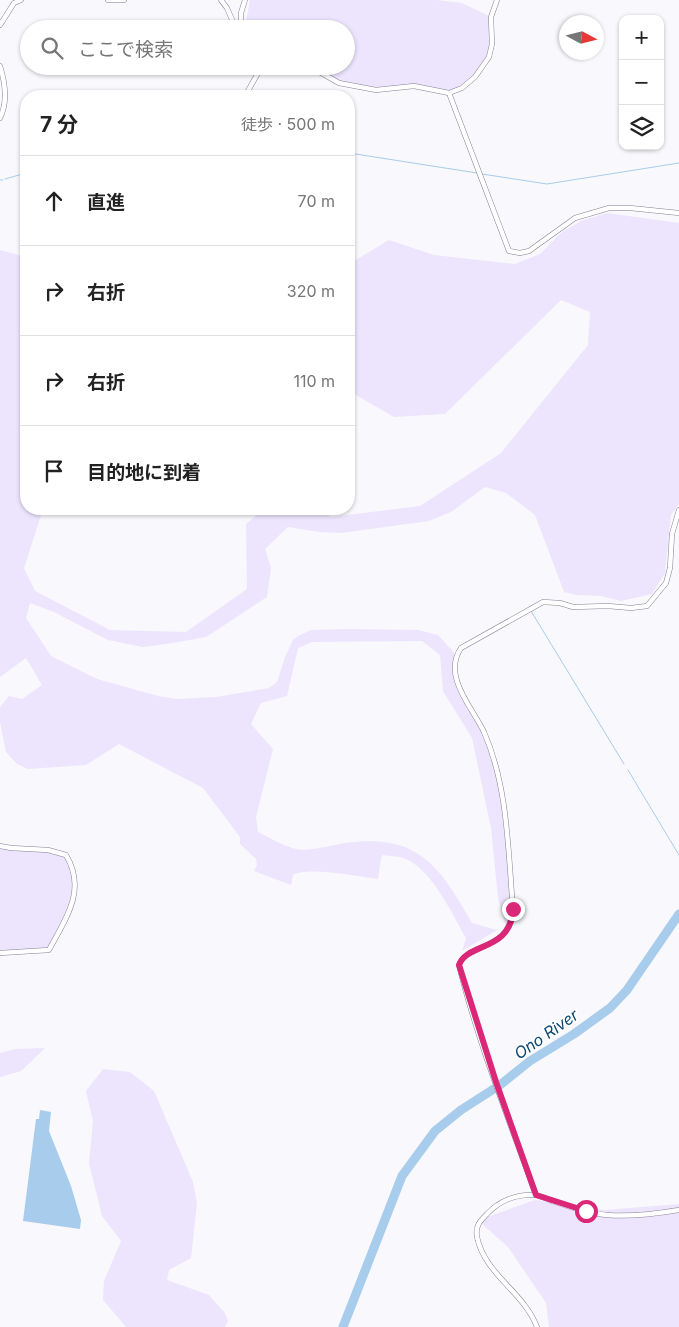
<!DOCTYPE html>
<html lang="ja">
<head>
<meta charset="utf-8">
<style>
  body { margin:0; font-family:Inter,"Noto Sans JP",sans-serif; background:#f6f6f6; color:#222 }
  .controls { position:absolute; right:15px; top:15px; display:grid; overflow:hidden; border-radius:10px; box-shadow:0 1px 4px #0004 }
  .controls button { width:45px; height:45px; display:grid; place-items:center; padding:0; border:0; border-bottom:1px solid #e0e0e0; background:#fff; color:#222; font:25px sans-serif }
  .compass { position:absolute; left:559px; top:15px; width:45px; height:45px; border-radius:50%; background:#fff; box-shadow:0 1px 4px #0004; rotate:97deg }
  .stop { position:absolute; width:15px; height:15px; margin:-11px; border:4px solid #db2777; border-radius:50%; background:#fff }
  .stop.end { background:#db2777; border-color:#fff; box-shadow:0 1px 5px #0008 }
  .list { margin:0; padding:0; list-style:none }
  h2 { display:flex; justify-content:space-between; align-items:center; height:65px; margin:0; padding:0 20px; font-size:21px }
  h2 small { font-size:16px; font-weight:400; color:#767676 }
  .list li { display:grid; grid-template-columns:32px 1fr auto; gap:15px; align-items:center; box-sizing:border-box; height:90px; padding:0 20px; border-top:1px solid #e0e0e0 }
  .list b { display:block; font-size:19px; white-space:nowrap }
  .list em { font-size:16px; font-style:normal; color:#767676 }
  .icon { flex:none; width:28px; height:28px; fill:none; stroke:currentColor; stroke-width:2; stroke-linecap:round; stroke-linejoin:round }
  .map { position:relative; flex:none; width:679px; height:1327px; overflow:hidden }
  .search { position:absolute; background:#fff; box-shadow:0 1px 4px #0004; left:20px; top:20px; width:335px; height:55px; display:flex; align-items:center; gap:12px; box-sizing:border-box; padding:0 18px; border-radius:28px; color:#767676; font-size:19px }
  .panel { position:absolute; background:#fff; box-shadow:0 1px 4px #0004; left:20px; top:90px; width:335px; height:425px; border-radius:20px }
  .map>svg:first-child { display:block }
</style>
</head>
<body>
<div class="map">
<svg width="679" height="1327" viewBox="0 0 679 1327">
  <rect width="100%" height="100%" fill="#f9f8fc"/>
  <path fill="#ece5fd" d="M250 0H437L462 3 491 17 489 57 482 68 462 88 449 93 414 86 376 90 339 83 309 66H346V29H242L247 17Z
    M607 213 679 223V504L671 515 665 573 652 594 621 601 601 596 576 595 564 592 535 515 506 493 485 487 451 512 429 521 341 533 319 532 288 527 265 549 271 568 267 597 206 637 173 643 143 647 108 640 54 612 30 603 26 618 51 656 97 679 158 696 177 699 216 697 269 688 277 682 285 657 293 640 298 636 311 630 348 629 418 630 438 635 456 655 457 683 484 732 501 791 513 909 507 929 498 898 491 828 472 738 443 691 440 655 422 641 312 642 298 648 287 696 261 703 251 724 273 749 256 817 258 832C270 838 284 846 296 849 305 852 335 845 345 843 418 833 439 865 472 923L497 930 462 951 466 938C452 914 431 867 403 858 397 856 389 856 383 855L381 858 378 879C360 877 308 866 293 875L291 885 254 871 257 865 256 859 240 844V837L203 788 119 744 86 765 28 769 17 764 6 752 0 722V707L9 696 22 699 42 685 26 658 0 677V250L26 257V509H43L24 568 35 591 110 630 186 632 247 589 246 524 264 509H319L331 517 420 506 501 453 588 345 590 312 561 300 445 414 394 417 349 391V264L389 240 434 255 515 264 540 254 562 232 581 221Z
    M0 846 50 850 66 855 73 867V901L49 950 0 953Z
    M45 1048 21 1071 0 1077V1053L16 1049Z
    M103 1069 130 1072 154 1091 193 1182 197 1203 191 1258 169 1270 167 1280 209 1295 225 1313 228 1321 225 1327H126L103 1300 104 1281 121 1241 102 1216 89 1163 93 1121 86 1091Z
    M535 1200 604 1210 679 1204V1327H549L546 1303 508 1247 481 1223 490 1216Z"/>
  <path fill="#a7ccec" d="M40 1110 51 1112 49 1131 71 1186 81 1220 80 1229 23 1221 36 1119H39Z"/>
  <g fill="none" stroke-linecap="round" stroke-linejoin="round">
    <path stroke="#a7ccec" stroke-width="1" d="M349 153 477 173
      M482 174 547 184 679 163
      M5 179 26 173
      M0 180H3
      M531 611 624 764
      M628 770 679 855"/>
    <path stroke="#a7ccec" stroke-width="9" d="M343 1327 402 1176 435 1131 461 1110 500 1085 530 1061 574 1034 610 1008 627 990 679 914"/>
    <defs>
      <path id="street" d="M108 0H124
        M221 0 227 8 236 29
        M0 25 14 3 21 0
        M241 29V13L245 0
        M0 66C5 82 8 102 0 118
        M309 66 339 83 376 90 414 86 449 93 462 88 475 77 489 57 492 44 491 17 497 0
        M449 93 509 251 520 253 529 251 575 218 609 208H630L679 213
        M245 96 262 66
        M0 846 11 848 48 850 66 855C87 890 66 918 49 950L0 953
        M536 1195C509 1119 478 1043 459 965 468 942 510 952 513 909 508 850 508 787 484 732 472 707 442 676 461 648L543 602 560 603 573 607 608 606 631 608 647 606 666 583 670 568 672 534 679 510
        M537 1327C524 1292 485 1275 477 1237 475 1226 480 1221 487 1214 499 1201 516 1194 534 1195 540 1195 547 1199 552 1201 570 1207 588 1213 607 1215 631 1217 655 1214 679 1210"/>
    </defs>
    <use href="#street" stroke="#858093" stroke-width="5.5"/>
    <use href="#street" stroke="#fff" stroke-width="4.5"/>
  </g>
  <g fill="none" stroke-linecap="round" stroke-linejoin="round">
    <path stroke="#db2777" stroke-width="6" d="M513 909C511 952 467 942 459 965L496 1082 536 1195 586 1211"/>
  </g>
  <g text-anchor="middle" stroke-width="4" stroke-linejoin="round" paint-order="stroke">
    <g font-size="16" font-style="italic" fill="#0a4770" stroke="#fff">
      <text transform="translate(546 1034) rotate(-35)" y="6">Ono River</text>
    </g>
  </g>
</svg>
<div class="controls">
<button>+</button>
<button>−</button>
<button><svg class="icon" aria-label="layers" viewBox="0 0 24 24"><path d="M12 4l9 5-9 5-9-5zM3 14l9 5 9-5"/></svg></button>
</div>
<svg class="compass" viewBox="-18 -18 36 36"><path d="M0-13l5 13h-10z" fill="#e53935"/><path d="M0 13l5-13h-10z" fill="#767676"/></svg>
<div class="stop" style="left:586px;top:1211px"></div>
<div class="stop end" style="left:513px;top:909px"></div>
<div class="search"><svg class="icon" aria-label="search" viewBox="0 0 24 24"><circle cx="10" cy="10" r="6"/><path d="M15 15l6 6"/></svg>ここで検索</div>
<section class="panel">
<h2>7 分<small>徒歩 · 500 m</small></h2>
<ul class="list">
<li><svg class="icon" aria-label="ahead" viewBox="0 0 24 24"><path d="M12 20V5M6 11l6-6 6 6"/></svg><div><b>直進</b></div><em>70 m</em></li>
<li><svg class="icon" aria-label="right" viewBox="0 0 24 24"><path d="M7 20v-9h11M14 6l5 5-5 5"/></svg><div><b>右折</b></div><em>320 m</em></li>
<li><svg class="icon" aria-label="right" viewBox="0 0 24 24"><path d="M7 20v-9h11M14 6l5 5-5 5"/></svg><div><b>右折</b></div><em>110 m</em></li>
<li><svg class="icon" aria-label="arrive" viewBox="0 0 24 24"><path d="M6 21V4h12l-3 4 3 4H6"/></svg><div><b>目的地に到着</b></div></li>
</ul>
</section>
</div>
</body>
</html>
